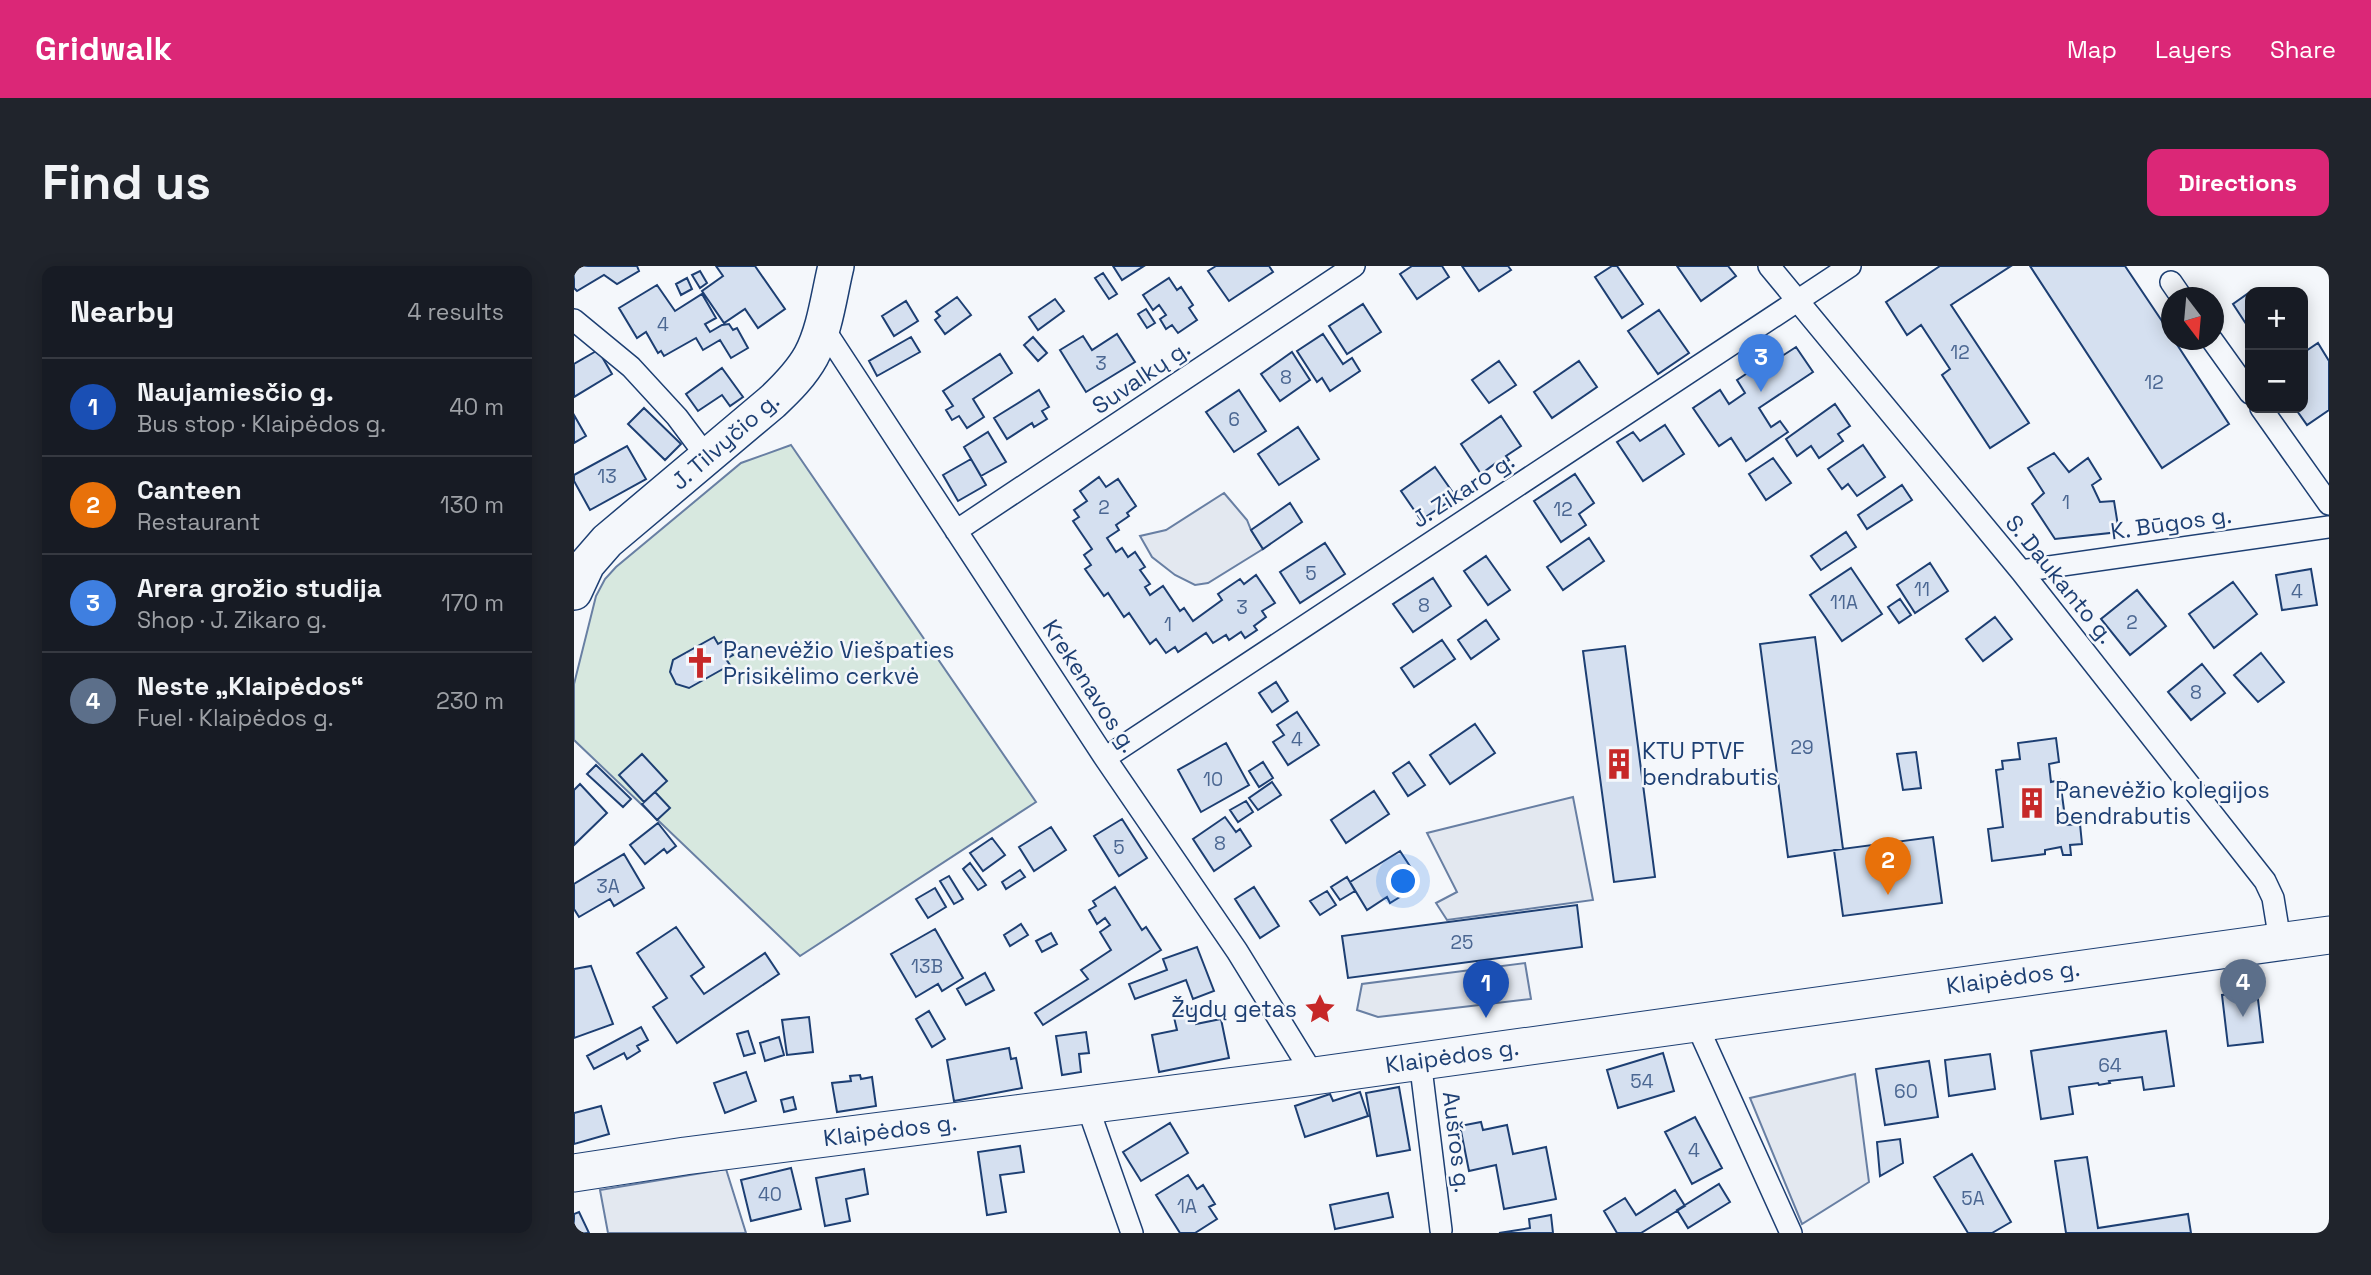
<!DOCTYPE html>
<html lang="en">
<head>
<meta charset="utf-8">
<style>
  body { margin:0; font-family:"Space Grotesk",sans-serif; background:#20242c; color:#f1f3f6 }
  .controls { position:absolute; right:21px; top:21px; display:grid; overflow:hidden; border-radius:14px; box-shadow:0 4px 18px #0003 }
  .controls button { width:63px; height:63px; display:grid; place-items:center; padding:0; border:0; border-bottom:2px solid #363941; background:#171b24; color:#f1f3f6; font:35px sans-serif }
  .compass { position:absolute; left:1587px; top:21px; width:63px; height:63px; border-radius:50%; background:#171b24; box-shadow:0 4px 18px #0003; rotate:164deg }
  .you { position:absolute; left:830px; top:616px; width:24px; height:24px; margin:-18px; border:5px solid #fff; border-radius:50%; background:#1a73e8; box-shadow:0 0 0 10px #1a73e833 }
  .badge { display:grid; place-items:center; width:46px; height:46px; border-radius:50%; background:#db2777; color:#fff; font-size:23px; font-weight:700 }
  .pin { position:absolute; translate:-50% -58px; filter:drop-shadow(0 2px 4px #0008) }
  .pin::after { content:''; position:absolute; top:37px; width:24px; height:21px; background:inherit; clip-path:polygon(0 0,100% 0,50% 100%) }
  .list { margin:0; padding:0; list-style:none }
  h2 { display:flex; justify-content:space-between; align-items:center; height:91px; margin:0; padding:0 28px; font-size:30px }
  h2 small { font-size:23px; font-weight:400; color:#9ea1a6 }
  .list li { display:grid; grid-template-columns:46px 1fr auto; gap:21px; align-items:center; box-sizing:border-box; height:98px; padding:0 28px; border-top:2px solid #363941 }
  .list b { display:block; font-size:26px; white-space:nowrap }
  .list p { margin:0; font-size:23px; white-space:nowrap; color:#9ea1a6 }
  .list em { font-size:23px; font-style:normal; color:#9ea1a6 }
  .map { position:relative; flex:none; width:1755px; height:967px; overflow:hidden; border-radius:14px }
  header { display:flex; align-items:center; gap:42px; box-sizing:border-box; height:98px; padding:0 35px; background:#db2777; color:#fff }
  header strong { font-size:33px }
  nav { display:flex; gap:38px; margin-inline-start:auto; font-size:24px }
  .intro { display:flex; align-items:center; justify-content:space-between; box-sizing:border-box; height:168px; padding:0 42px }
  h1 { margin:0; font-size:49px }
  .button { padding:18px 32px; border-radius:14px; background:#db2777; color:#fff; font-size:24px; font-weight:700 }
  main { display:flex; gap:42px; padding:0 42px }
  aside { flex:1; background:#171b24; border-radius:14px; box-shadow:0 4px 18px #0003 }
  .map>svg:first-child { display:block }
</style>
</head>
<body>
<header>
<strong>Gridwalk</strong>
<nav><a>Map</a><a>Layers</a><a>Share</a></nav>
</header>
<div class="intro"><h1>Find us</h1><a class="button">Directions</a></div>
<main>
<aside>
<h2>Nearby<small>4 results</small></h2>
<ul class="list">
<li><span class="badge" style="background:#1a4fb4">1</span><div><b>Naujamiesčio g.</b><p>Bus stop · Klaipėdos g.</p></div><em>40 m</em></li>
<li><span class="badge" style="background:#e8710a">2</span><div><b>Canteen</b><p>Restaurant</p></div><em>130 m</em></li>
<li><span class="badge" style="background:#3f7fe0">3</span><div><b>Arera grožio studija</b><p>Shop · J. Zikaro g.</p></div><em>170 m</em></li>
<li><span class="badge" style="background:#5c6f8a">4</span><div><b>Neste „Klaipėdos“</b><p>Fuel · Klaipėdos g.</p></div><em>230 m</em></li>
</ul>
</aside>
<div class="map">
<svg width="1755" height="967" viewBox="0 0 1755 967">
  <rect width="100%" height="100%" fill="#f4f7fb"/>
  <path fill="#d7e8df" stroke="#687fa3" stroke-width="2" d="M217 179 462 536 226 690 0 474V418L22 330 31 313 42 301 167 197Z"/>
  <path fill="#e3e8f0" stroke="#687fa3" stroke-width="2" d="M650 227 673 254 677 264 689 283 634 317 621 319 601 309 578 291 566 270 592 264Z
    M999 531 1019 634 873 654 862 637 883 626 853 567Z
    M951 697 957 733 804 751 783 744 788 718Z
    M1281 808 1295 916 1228 958 1176 832Z
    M152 903 172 967H34L26 924Z"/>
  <path fill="#d5e0f0" stroke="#1d3f73" stroke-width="2" d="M0 0H63L65 5 43 18 30 9 3 25 0 22Z
    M142 0H181L211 43 184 62 171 43 150 57 128 25 149 10Z
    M539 0H570L548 14Z
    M642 0H695L699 6 655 35 634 5Z
    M838 0H868L875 11 843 33 826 8Z
    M888 0H934L937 4 905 25Z
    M1038 0H1043L1069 38 1048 52 1021 11Z
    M1103 0H1154L1162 10 1127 35Z
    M1366 0H1437L1377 39 1455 157 1416 182 1368 109 1376 103 1347 59 1333 69 1312 36Z
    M1456 0H1551L1598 70V74H1600L1655 158 1588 202Z
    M126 5 133 17 126 22 118 9Z
    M529 7 543 28 535 33 521 12Z
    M113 12 118 23 107 29 102 18Z
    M595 12 603 24 607 21 619 39 615 42 623 54 604 67 598 59 592 63 586 53 592 49 585 39 579 44 569 29Z
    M83 19 101 45 128 28 142 52 131 58 136 66 148 59 155 58 159 64 163 62 174 82 157 92 146 74 129 84 122 72 90 90 87 85 84 87 72 66 63 72 45 42Z
    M1676 26V64L1659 38Z
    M383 31 397 49 371 68 361 54 366 50 362 46Z
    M481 33 490 45 464 64 455 51Z
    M332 35 344 55 320 70 308 50Z
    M789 38 807 66 773 88 755 60Z
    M572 43 581 57 573 62 564 48Z
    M1085 44 1115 87 1084 108 1054 65Z
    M543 68 561 96 512 126 486 84 509 70 518 84Z
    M749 68 769 98 778 92 786 105 756 125 748 112 743 116 723 85Z
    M337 71 346 86 303 110 295 95Z
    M459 71 473 87 464 95 450 79Z
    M1744 77 1755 95V144L1733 159 1721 142H1729V87Z
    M1222 81 1239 106 1185 142 1197 161 1206 155 1214 166 1172 195 1157 172 1145 180 1119 142 1146 124 1155 138 1171 127 1163 114 1202 88 1205 92Z
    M24 84 38 108 0 131V98Z
    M718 86 736 114 706 135 687 108Z
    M426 88 438 107 399 133 410 151 393 162 385 150 378 154 372 144 379 140 369 125Z
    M925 95 942 119 915 137 898 114Z
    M1005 95 1023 121 978 152 960 126Z
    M148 102 169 131 156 140 148 129 124 145 112 128Z
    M465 124 475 141 468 145 473 153 460 161 458 157 433 173 420 152Z
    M665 124 692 165 660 186 632 146Z
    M1261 138 1276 160 1264 168 1269 175 1245 192 1237 180 1223 190 1212 173Z
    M70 142 107 178 91 194 54 158Z
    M0 149 12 170 0 177Z
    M927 150 947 180 932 190 935 194 925 201 922 197 907 208 887 178Z
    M1091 159 1110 188 1069 215 1043 176 1059 166 1066 175Z
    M724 161 745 193 705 219 684 188Z
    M414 166 432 196 407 210 390 181Z
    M1289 179 1311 211 1283 230 1274 218 1268 223 1254 203Z
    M53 180 72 213 16 244 0 215V209Z
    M1480 187 1495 206 1514 192 1527 213 1518 219 1526 236 1540 235 1545 266 1481 273 1458 238 1470 227 1454 202Z
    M1199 192 1217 217 1192 234 1175 208Z
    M397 193 412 219 384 235 369 209Z
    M861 201 882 231 847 254 827 225Z
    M1001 208 1020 237 1005 248 1012 259 987 276 960 235Z
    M525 211 532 221 544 213 562 240 553 247 555 250 542 259 545 264 533 272 542 286 548 282 554 291 561 286 571 301 566 304 576 318 571 321 576 329 589 320 606 345 610 342 619 355 648 334 644 328 666 313 670 318 682 309 701 337 688 345 692 351 680 360 683 364 671 372 667 366 655 374 652 369 639 377 632 367 604 386 601 381 592 387 582 373 576 378 555 347 550 351 534 327 530 330 511 303 517 299 510 289 518 283 499 255 505 251 500 244 513 235 506 225Z
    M1328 219 1338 234 1293 263 1284 249Z
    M716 237 728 256 689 283 677 264Z
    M1272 266 1282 281 1247 304 1237 290Z
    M1015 272 1030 295 989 324 973 301Z
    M751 277 771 308 726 337 706 306Z
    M912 290 936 324 914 339 890 305Z
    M1356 297 1374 325 1341 347 1323 319Z
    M1277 302 1308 348 1268 375 1236 329Z
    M1737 303 1743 339 1708 344 1702 309Z
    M859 312 877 340 839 366 819 338Z
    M1659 316 1683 348 1640 382 1615 348Z
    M1563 324 1592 360 1556 389 1527 353Z
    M1326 333 1337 349 1325 357 1314 341Z
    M1421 351 1438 373 1409 395 1392 373Z
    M912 354 925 373 897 393 884 374Z
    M140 371 144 378 151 374 159 389 152 393 156 399 115 422 102 418 96 406 99 394Z
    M1241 371 1269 583 1214 591 1186 378Z
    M868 374 881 393 840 421 827 402Z
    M1051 380 1081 611 1040 616 1009 385Z
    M1687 387 1710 416 1684 436 1660 409Z
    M1628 398 1651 427 1617 454 1594 426Z
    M702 416 714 435 698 446 685 427Z
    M723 446 745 479 714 499 699 476 710 469 703 459Z
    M901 458 921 487 876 518 856 489Z
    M1482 472 1485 496 1475 498 1477 516 1486 514 1492 559 1506 558 1508 578 1496 579 1497 589H1489L1487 581 1471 584V588L1418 595 1414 563 1429 561 1422 504 1429 503 1428 495 1446 493 1444 477Z
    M652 477 675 519 627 546 604 504Z
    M1342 486 1347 522 1329 524 1323 488Z
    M68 488 93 515 70 536 45 509Z
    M689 496 699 512 685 521 675 505Z
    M835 496 851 519 834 530 819 507Z
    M22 499 57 533 49 541 13 508Z
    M698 516 707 529 684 544 675 532Z
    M6 518 33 547 0 579V524Z
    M800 525 815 548 772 577 757 554Z
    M81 526 96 542 83 554 68 538Z
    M672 535 679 546 664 556 656 544Z
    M651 551 662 566 666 563 677 580 640 605 619 573Z
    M548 553 573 592 545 610 520 570Z
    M84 557 102 580 93 587 90 583 71 598 56 579Z
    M477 561 492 584 460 605 445 581Z
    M1359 571 1368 637 1269 650 1260 584Z
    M418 572 431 589 409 605 396 587Z
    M826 585 843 611 825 623 829 629 816 637 813 631 793 644 776 616Z
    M50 588 70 622 40 640 36 633 5 651 0 643V618Z
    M396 597 412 619 404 624 389 603Z
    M446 604 451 611 432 623 428 616Z
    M375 610 389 633 380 638 366 615Z
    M773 611 781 625 766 634 757 621Z
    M541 621 568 664 572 661 587 684 469 759 461 747 514 713 507 704 537 684 526 666 536 659 531 652 523 658 515 644 522 640 519 635Z
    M680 621 705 660 686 672 661 633Z
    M361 622 372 641 354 652 342 633Z
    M753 625 762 639 746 649 736 635Z
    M1003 639 1008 681 774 712 768 670Z
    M447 658 454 669 436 680 430 669Z
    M102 661 130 701 117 710 130 728 191 687 205 708 103 777 79 741 93 732 63 687Z
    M361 663 389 712 368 725 364 718 342 731 317 688Z
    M477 667 483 678 468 686 462 675Z
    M623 681 640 725 619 733 612 714 561 733 555 718 593 704 589 693Z
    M17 700 39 758 0 772V703Z
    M411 707 420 724 392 739 383 723Z
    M1683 725 1689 776 1654 780 1648 729Z
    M620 742 622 758 647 753 655 792 585 806 578 769 603 764 599 747Z
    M355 745 371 773 358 781 342 753Z
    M235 751 239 786 213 789 208 754Z
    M67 761 74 774 63 780 66 785 53 793 50 787 20 803 13 790Z
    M174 765 181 787 170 790 163 768Z
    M1592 765 1600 820 1570 824 1568 811 1535 815 1536 817 1525 819 1524 817 1495 821 1499 848 1467 853 1457 785Z
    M512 766 515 787 505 788 507 806 488 809 482 770Z
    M205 771 210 789 191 795 186 777Z
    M435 782 437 793 442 792 448 822 380 835 373 794Z
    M1089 787 1100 825 1044 842 1033 804Z
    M1416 788 1421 823 1375 830 1371 794Z
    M1355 795 1364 851 1311 859 1302 803Z
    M172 806 182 835 151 847 140 817Z
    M286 809 287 813 298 811 302 840 263 846 258 817 277 815 276 810Z
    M825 821 836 884 803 890 792 827Z
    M786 826 794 850 731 871 721 840 756 828 759 835Z
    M219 831 222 843 210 846 207 834Z
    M27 840 35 868 0 878V847Z
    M1121 851 1148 902 1118 918 1091 866Z
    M907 856 909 864 933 859 939 888 972 881 982 933 930 943 922 899 895 905 886 860Z
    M596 857 614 887 567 915 549 886Z
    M1326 873 1329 897 1306 910 1303 876Z
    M446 880 450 906 426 909 432 946 413 949 404 886Z
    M1398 888 1437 956 1418 967H1394L1360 911Z
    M1513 891 1524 962 1614 948 1617 967H1492L1481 895Z
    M217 902 227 943 177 955 167 914Z
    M290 903 294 928 272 933 276 955 251 960 242 912Z
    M614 909 623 923 629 919 641 938 635 941 643 953 621 967H606L582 929Z
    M1145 918 1156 936 1114 962 1103 944Z
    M1101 924 1111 940 1067 967H1043L1030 945 1051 932 1062 949Z
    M814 927 819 951 761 963 756 939Z
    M5 946 15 967H0V948Z
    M977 949 979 967H925L956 962 955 953Z"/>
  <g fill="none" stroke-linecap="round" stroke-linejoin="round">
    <defs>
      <path id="minor" d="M1195 0 1447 305 1691 615 1699 632 1706 675
        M1597 16 1608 32
        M0 54 57 101 103 151 133 191
        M248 60 531 492 663 685 740 810
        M1638 74 1676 127
        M1687 142 1755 238
        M382 265 780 0
        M1447 305 1755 261
        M531 492 1276 0
        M1121 755 1217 967
        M846 794 867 964
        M513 839 558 967"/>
      <path id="primary" d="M0 326 13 298 33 275 198 136C213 122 227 108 237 90 251 64 255 29 262 0"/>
      <path id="trunk" d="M0 907 111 890 740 810 1755 669"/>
    </defs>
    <use href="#minor" stroke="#1d3f73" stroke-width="24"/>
    <use href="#primary" stroke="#1d3f73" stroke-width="38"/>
    <use href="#trunk" stroke="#1d3f73" stroke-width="39"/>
    <use href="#minor" stroke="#f4f7fb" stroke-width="21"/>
    <use href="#primary" stroke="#f4f7fb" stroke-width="35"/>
    <use href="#trunk" stroke="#f4f7fb" stroke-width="37"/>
  </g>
  <defs>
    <symbol id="church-bare" viewBox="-9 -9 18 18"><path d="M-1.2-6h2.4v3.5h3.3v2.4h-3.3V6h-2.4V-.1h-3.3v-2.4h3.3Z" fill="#c62828" stroke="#f4f7fb" stroke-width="2.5" paint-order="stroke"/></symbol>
    <symbol id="building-bare" viewBox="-9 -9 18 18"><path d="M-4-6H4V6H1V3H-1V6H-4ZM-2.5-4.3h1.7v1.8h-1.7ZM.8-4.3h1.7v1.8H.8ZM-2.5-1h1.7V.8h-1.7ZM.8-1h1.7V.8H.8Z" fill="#c62828" stroke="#f4f7fb" stroke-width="2.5" paint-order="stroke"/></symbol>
    <symbol id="sight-bare" viewBox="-9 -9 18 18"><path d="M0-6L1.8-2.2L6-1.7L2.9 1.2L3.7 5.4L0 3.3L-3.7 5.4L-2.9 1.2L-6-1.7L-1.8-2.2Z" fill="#c62828" stroke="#f4f7fb" stroke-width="2.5" paint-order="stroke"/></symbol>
  </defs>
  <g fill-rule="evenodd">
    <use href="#church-bare" x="104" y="375" width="44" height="44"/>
    <use href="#building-bare" x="1023" y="476" width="44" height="44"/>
    <use href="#building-bare" x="1436" y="515" width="44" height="44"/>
    <use href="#sight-bare" x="724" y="721" width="44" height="44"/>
  </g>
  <g text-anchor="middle" stroke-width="5" stroke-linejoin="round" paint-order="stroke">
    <g font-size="19" fill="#4b6792">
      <text x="89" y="65">4</text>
      <text x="1386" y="93">12</text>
      <text x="527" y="104">3</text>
      <text x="712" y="118">8</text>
      <text x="1580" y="123">12</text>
      <text x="660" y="160">6</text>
      <text x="33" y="217">13</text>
      <text x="1492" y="243">1</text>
      <text x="530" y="248">2</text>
      <text x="989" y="250">12</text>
      <text x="737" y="314">5</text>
      <text x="1348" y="330">11</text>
      <text x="1723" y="332">4</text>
      <text x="1270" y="343">11A</text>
      <text x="850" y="346">8</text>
      <text x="668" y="348">3</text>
      <text x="1558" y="363">2</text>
      <text x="594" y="365">1</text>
      <text x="1622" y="433">8</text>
      <text x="723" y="480">4</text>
      <text x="1228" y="488">29</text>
      <text x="639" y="520">10</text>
      <text x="646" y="584">8</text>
      <text x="545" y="588">5</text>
      <text x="34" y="627">3A</text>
      <text x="888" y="683">25</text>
      <text x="353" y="707">13B</text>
      <text x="1536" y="806">64</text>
      <text x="1068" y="822">54</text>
      <text x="1332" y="832">60</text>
      <text x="1120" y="891">4</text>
      <text x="196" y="935">40</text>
      <text x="1399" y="939">5A</text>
      <text x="613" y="947">1A</text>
    </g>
    <g font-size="23" fill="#1d3f73" stroke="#f4f7fb">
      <text transform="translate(567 111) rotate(-34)" y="8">Suvalkų g.</text>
      <text transform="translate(151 175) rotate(-41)" y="8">J. Tilvyčio g.</text>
      <text transform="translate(889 224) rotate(-33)" y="8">J. Zikaro g.</text>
      <text transform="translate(1597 257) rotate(-8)" y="8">K. Būgos g.</text>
      <text transform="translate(1486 313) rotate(51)" y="8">S. Daukanto g.</text>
      <text transform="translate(516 420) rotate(57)" y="8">Krekenavos g.</text>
      <text transform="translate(1439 711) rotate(-8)" y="8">Klaipėdos g.</text>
      <text transform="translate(878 790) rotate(-8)" y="8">Klaipėdos g.</text>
      <text transform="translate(316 864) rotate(-7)" y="8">Klaipėdos g.</text>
      <text transform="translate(883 876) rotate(83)" y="8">Aušros g.</text>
    </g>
    <g font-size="23" fill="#1d3f73" stroke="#f4f7fb" text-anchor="start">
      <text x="149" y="392">Panevėžio Viešpaties<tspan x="149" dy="26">Prisikėlimo cerkvė</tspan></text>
      <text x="1068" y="493">KTU PTVF<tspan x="1068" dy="26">bendrabutis</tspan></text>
      <text x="1481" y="532">Panevėžio kolegijos<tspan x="1481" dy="26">bendrabutis</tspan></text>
      <text x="723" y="751" text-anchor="end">Žydų getas</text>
    </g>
  </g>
</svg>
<div class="controls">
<button>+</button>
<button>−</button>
</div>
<svg class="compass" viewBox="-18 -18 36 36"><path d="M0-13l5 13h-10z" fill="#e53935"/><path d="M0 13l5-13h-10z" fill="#9ea1a6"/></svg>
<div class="you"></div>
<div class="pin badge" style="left:912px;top:752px;background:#1a4fb4">1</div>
<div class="pin badge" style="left:1314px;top:629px;background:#e8710a">2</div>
<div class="pin badge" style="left:1187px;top:126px;background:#3f7fe0">3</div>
<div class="pin badge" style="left:1669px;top:751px;background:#5c6f8a">4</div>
</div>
</main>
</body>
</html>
